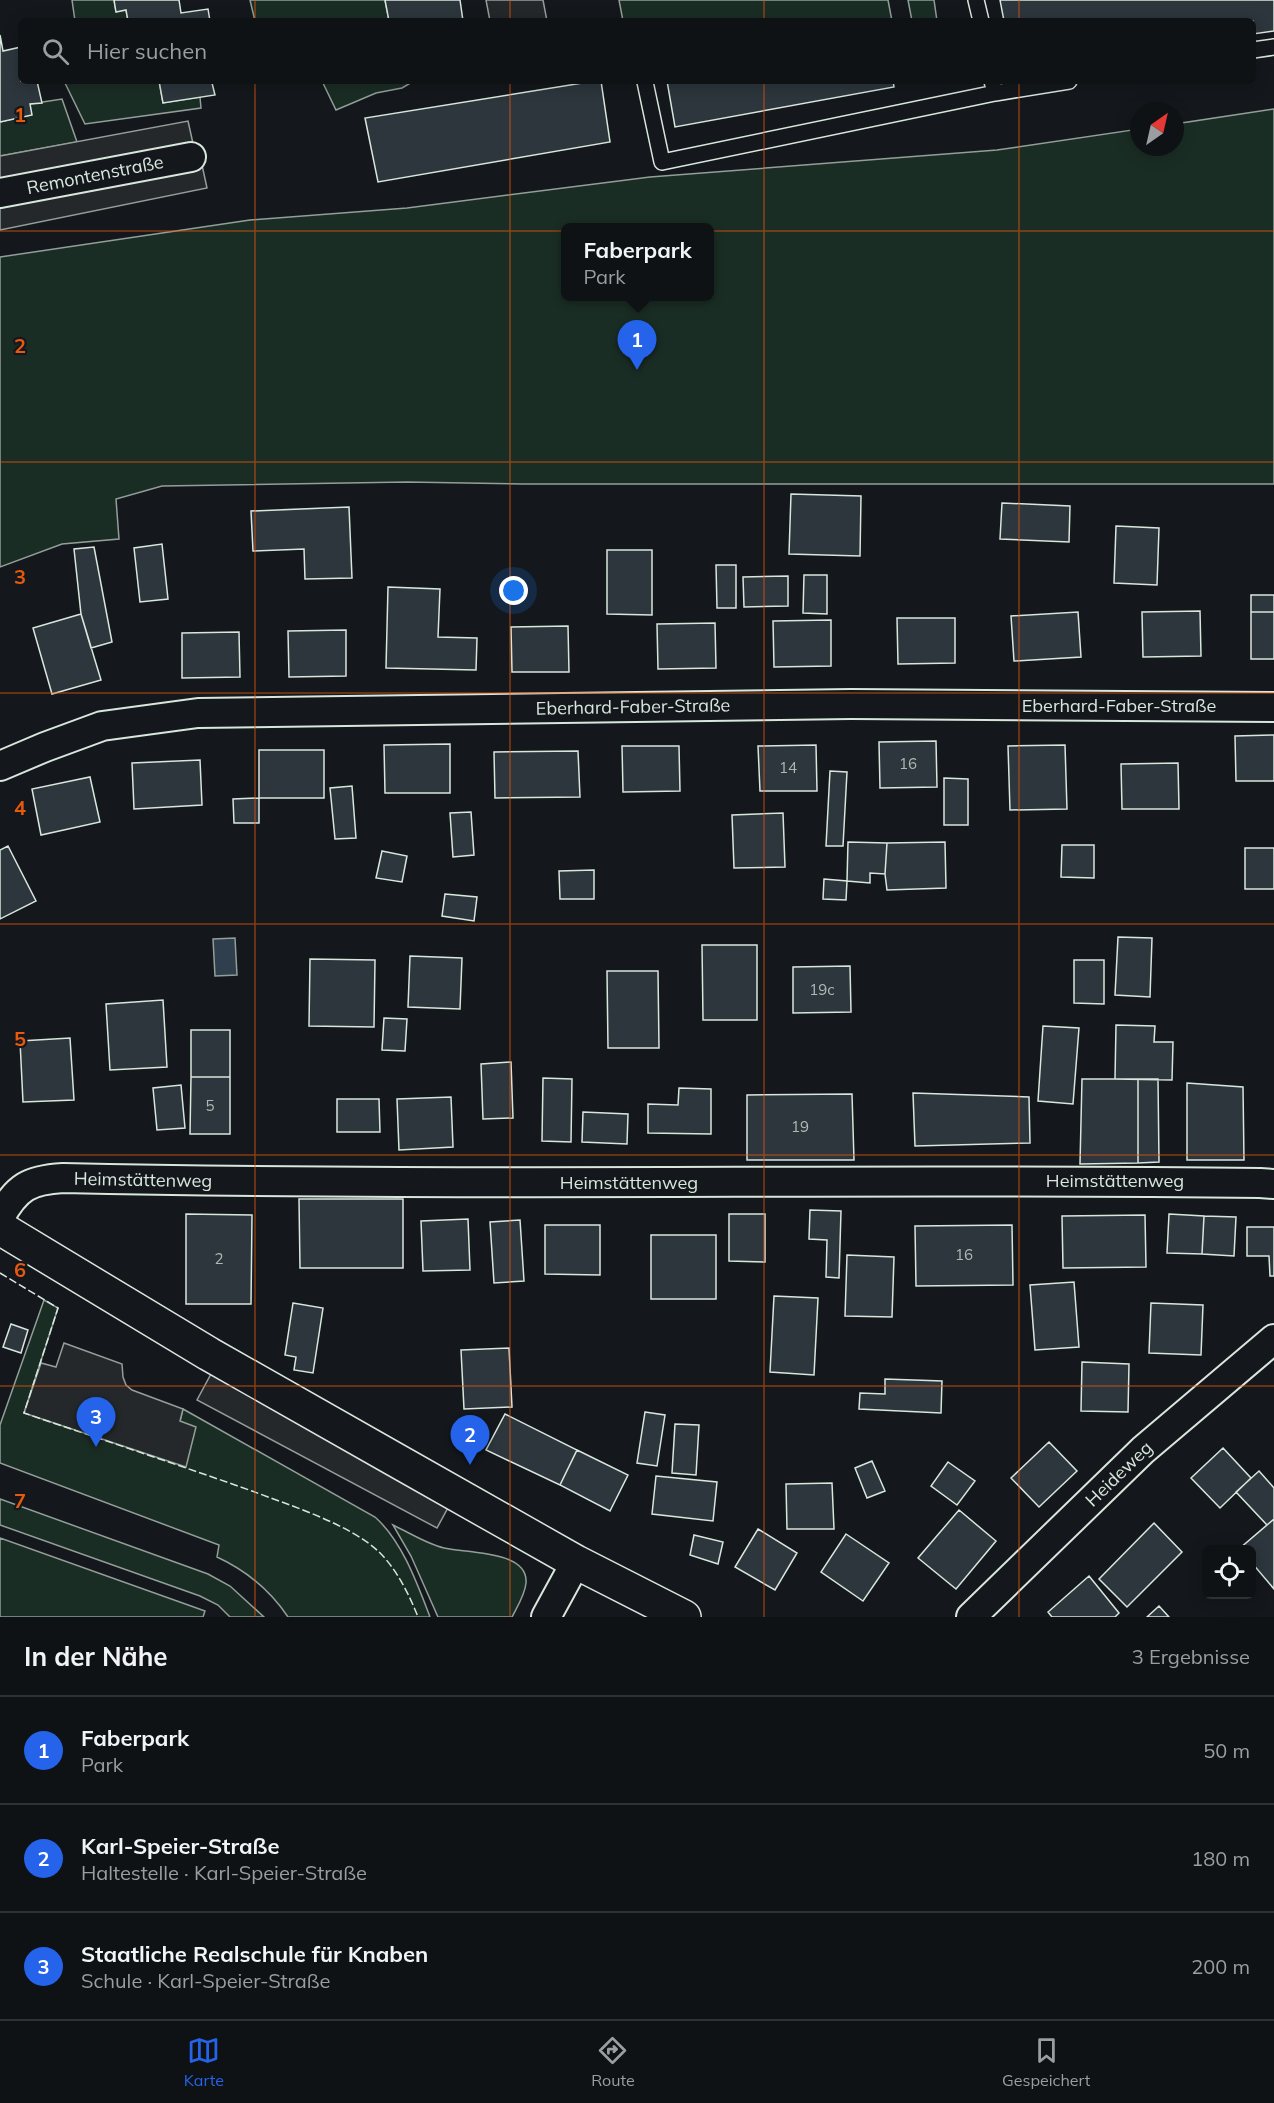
<!DOCTYPE html>
<html lang="de">
<head>
<meta charset="utf-8">
<style>
  body { margin:0; font-family:Mulish,sans-serif; background:#1d2022; color:#f1f3f6 }
  .controls { position:absolute; right:18px; bottom:18px; display:grid; overflow:hidden; border-radius:9px; box-shadow:0 3px 15px #0003 }
  .controls button { width:54px; height:54px; display:grid; place-items:center; padding:0; border:0; border-bottom:2px solid #2f3234; background:#0f1215; color:#f1f3f6; font:30px sans-serif }
  .compass { position:absolute; left:1130px; top:102px; width:54px; height:54px; border-radius:50%; background:#0f1215; box-shadow:0 3px 15px #0003; rotate:34deg }
  .you { position:absolute; left:514px; top:591px; width:21px; height:21px; margin:-15px; border:4px solid #fff; border-radius:50%; background:#1a73e8; box-shadow:0 0 0 9px #1a73e833 }
  .badge { display:grid; place-items:center; width:39px; height:39px; border-radius:50%; background:#2563eb; color:#fff; font-size:20px; font-weight:700 }
  .pin { position:absolute; translate:-50% -50px; filter:drop-shadow(0 2px 3px #0008) }
  .pin::after { content:''; position:absolute; top:32px; width:21px; height:18px; background:inherit; clip-path:polygon(0 0,100% 0,50% 100%) }
  .popup { position:absolute; left:561px; top:223px; width:153px; height:78px; box-sizing:border-box; display:grid; place-content:center; border-radius:9px; background:#0f1215; filter:drop-shadow(0 2px 4px #0005); font-size:20px; white-space:nowrap; color:#9b9ea0 }
  .popup b { font-size:22px; color:#f1f3f6 }
  .popup::after { content:''; position:absolute; left:50%; top:100%; margin-left:-12px; border:12px solid transparent; border-top-color:#0f1215 }
  .list { margin:0; padding:0; list-style:none }
  h2 { display:flex; justify-content:space-between; align-items:center; height:78px; margin:0; padding:0 24px; font-size:26px }
  h2 small { font-size:20px; font-weight:400; color:#9b9ea0 }
  .list li { display:grid; grid-template-columns:39px 1fr auto; gap:18px; align-items:center; box-sizing:border-box; height:108px; padding:0 24px; border-top:2px solid #2f3234 }
  .list b { display:block; font-size:22px; white-space:nowrap }
  .list p { margin:0; font-size:20px; white-space:nowrap; color:#9b9ea0 }
  .list em { font-size:20px; font-style:normal; color:#9b9ea0 }
  .icon { flex:none; width:33px; height:33px; fill:none; stroke:currentColor; stroke-width:2; stroke-linecap:round; stroke-linejoin:round }
  .map { position:relative; flex:none; width:1274px; height:1617px; overflow:hidden }
  .search { position:absolute; background:#0f1215; box-shadow:0 3px 15px #0003; left:18px; right:18px; top:18px; height:66px; display:flex; align-items:center; gap:15px; box-sizing:border-box; padding:0 21px; border-radius:9px; color:#9b9ea0; font-size:22px }
  .sheet { height:402px; background:#0f1215 }
  nav { display:flex; justify-content:space-around; align-items:center; box-sizing:border-box; height:84px; border-top:2px solid #2f3234; background:#0f1215; font-size:16px; color:#9b9ea0 }
  nav a { display:grid; justify-items:center; gap:3px }
  nav .on { color:#2563eb }
  .map>svg:first-child { display:block }
</style>
</head>
<body>
<div class="map">
<svg width="1274" height="1617" viewBox="0 0 1274 1617">
  <rect width="100%" height="100%" fill="#14181c"/>
  <path fill="#1a2d24" stroke="#939e99" stroke-width="1.5" fill-rule="evenodd" d="M72 0H114L116 11 126 10 128 21H75Z
    M250 0H385L389 21H255Z
    M619 0H888L892 21H623Z
    M908 0H934L937 21H912Z
    M64 81H159L163 103 200 97 201 108 85 124Z
    M322 81H414L402 88 376 93 336 110Z
    M62 99 77 142 0 156V122L31 115 30 104Z
    M1274 109V484H522L407 482 162 486 116 499 119 539 62 544 0 567V257L250 220 407 208 650 177 997 150 1139 129V147H1175V124ZM565 228H709V296H565Z
    M44 1300 58 1308 24 1413 180 1421 183 1409 375 1517C402 1541 417 1583 430 1617H288C270 1590 245 1570 217 1557L219 1545 0 1463V1425Z
    M0 1499 208 1574 230 1586 264 1617H230L218 1605 200 1596 0 1525Z
    M393 1525C410 1533 427 1544 444 1548 464 1553 529 1550 526 1583 525 1595 517 1607 512 1617H438L411 1556Z
    M0 1538 205 1611 203 1617H0Z"/>
  <path fill="#24282b" stroke="#939e99" stroke-width="1.5" d="M486 0H543L547 21H490Z
    M188 121 194 148 0 185V156Z
    M202 165 207 188 0 230V206Z
    M64 1343 122 1364 123 1377 126 1385 132 1390 183 1409 180 1421 196 1427 186 1467 24 1413 41 1363 56 1367Z
    M211 1374 450 1504 437 1528 197 1400Z"/>
  <path fill="#2f3f4d" stroke="#939e99" stroke-width="1.5" d="M235 938 237 975 215 976 213 939Z"/>
  <path fill="#2c363c" stroke="#d8e6dc" stroke-width="1.5" d="M114 0H179L181 13 208 9 210 21H128L126 10 116 12Z
    M385 0H460L463 21H410V19L389 21Z
    M1000 0H1274V31L1253 34V21H1004Z
    M0 35 3 51 21 47V81H37L42 103 30 104 32 115 0 122Z
    M159 81H220L212 83 215 95 163 103Z
    M595 81H601L610 142 378 182 365 118Z
    M667 81H893L894 87 675 127Z
    M791 494 861 496 860 556 789 554Z
    M1002 503 1070 506 1069 542 1000 539Z
    M349 507 352 578 305 579 304 549 253 551 251 511Z
    M1116 526 1159 528 1157 585 1114 583Z
    M162 544 168 599 140 602 134 548Z
    M94 547 112 642 91 648 81 614 74 549Z
    M607 550H652V615L607 614Z
    M716 565H736V608H717Z
    M804 575H827V614L803 613Z
    M788 576V606L744 607 743 577Z
    M388 587 440 589 438 637 477 638 476 670 386 668Z
    M1251 595H1274V612H1251Z
    M1200 611 1201 656 1143 657 1142 612Z
    M1078 612 1081 657 1014 661 1011 616Z
    M1251 612H1274V659H1251Z
    M81 614 101 680 52 694 33 628Z
    M897 618H955V663L898 664Z
    M831 620V666L774 667 773 621Z
    M715 623 716 668 658 669 657 624Z
    M568 626 569 672H512L511 627Z
    M346 630V676L289 677 288 631Z
    M239 632 240 677 182 678V633Z
    M1274 735V781H1236L1235 736Z
    M936 741 937 787 880 788 879 742Z
    M450 744V793H385L384 745Z
    M816 745 817 791H760L758 746Z
    M1065 745 1067 809 1010 810 1008 746Z
    M622 746H679L680 791 623 792Z
    M259 750H324V798H259Z
    M578 751 580 797 495 798 494 752Z
    M200 760 202 805 134 809 132 763Z
    M1178 763 1179 809H1122L1121 764Z
    M830 771 847 772 843 846H826Z
    M90 777 100 822 41 835 32 789Z
    M944 778 968 779V825H944Z
    M352 786 356 838 335 839 330 788Z
    M259 798V823H234L233 799Z
    M471 812 474 855 453 857 450 813Z
    M783 813 785 867 734 868 732 815Z
    M848 842 887 843 885 874 870 873V883L847 881Z
    M945 842 946 888 887 890 885 874 887 843Z
    M1062 845H1094V878L1061 877Z
    M8 846 36 901 0 919V850Z
    M1245 848H1274V889H1245Z
    M382 851 407 856 402 882 376 878Z
    M594 870V899H560L559 871Z
    M824 879 847 881 846 900 823 899Z
    M445 894 477 897 474 921 442 916Z
    M1118 937 1152 938 1150 997 1115 995Z
    M702 945H757V1020H703Z
    M410 956 462 958 460 1009 408 1007Z
    M310 959 375 960 374 1027 309 1026Z
    M1074 960H1104V1004L1074 1003Z
    M850 966 851 1012 793 1013V967Z
    M607 971H658L659 1048H608Z
    M163 1000 167 1067 110 1070 106 1004Z
    M384 1018 407 1019 405 1051 382 1050Z
    M1116 1025 1155 1026 1154 1042H1173L1172 1080 1115 1079Z
    M1043 1026 1079 1028 1073 1104 1038 1101Z
    M191 1030H230V1077H191Z
    M70 1038 74 1100 23 1102 20 1041Z
    M511 1062 513 1118 483 1119 481 1064Z
    M191 1077H230V1134H190Z
    M543 1078 572 1079 571 1142 542 1141Z
    M1082 1079H1138V1163L1080 1164Z
    M1138 1079H1158L1159 1162 1138 1163Z
    M1187 1083 1243 1087 1244 1160H1187Z
    M181 1085 185 1128 157 1130 153 1088Z
    M679 1088 711 1089V1134L648 1133V1104L678 1105Z
    M913 1093 1029 1097 1030 1143 915 1146Z
    M852 1094 854 1160H747V1095Z
    M451 1097 453 1147 399 1150 397 1099Z
    M337 1099H379L380 1132H337Z
    M583 1112 628 1114 627 1144 582 1142Z
    M299 1199H403V1268H300Z
    M810 1210 841 1211 839 1278 826 1277 827 1240 809 1239Z
    M186 1214 252 1215 251 1304H186Z
    M729 1214H765V1262L729 1261Z
    M1169 1214 1204 1216 1202 1254 1167 1253Z
    M1145 1215 1146 1267 1063 1268 1062 1216Z
    M1204 1216 1236 1217 1234 1256 1202 1254Z
    M468 1219 470 1270 423 1271 421 1221Z
    M520 1220 524 1281 494 1283 490 1222Z
    M545 1225H600V1275L545 1274Z
    M1012 1225 1013 1285 916 1286 915 1226Z
    M1247 1227H1274V1276H1270L1269 1256H1247Z
    M651 1235H716V1299H651Z
    M847 1255 894 1257 892 1317 845 1316Z
    M1074 1282 1079 1347 1035 1350 1030 1285Z
    M774 1296 818 1298 814 1375 770 1372Z
    M293 1303 323 1308 313 1373 294 1370 296 1357 285 1355Z
    M1151 1303 1203 1305 1201 1355 1149 1353Z
    M11 1324 28 1330 21 1353 3 1347Z
    M509 1348 512 1407 464 1409 461 1350Z
    M1082 1362 1129 1364 1128 1412 1081 1411Z
    M885 1379 942 1381 941 1413 859 1409 860 1393 885 1394Z
    M645 1412 665 1415 657 1466 637 1463Z
    M505 1414 577 1450 560 1485 486 1450Z
    M675 1424 699 1425 696 1475 672 1473Z
    M1049 1442 1077 1471 1039 1507 1011 1478Z
    M1223 1448 1251 1478 1220 1508 1191 1478Z
    M577 1450 628 1475 610 1511 560 1485Z
    M872 1461 885 1491 867 1498 855 1468Z
    M948 1462 975 1481 957 1505 931 1486Z
    M1259 1471 1274 1488V1519L1267 1525 1236 1492Z
    M656 1476 717 1482 713 1521 652 1514Z
    M832 1483 834 1529H787L786 1484Z
    M959 1510 996 1541 956 1589 918 1558Z
    M1274 1519V1589L1252 1563V1550L1239 1549Z
    M1154 1523 1182 1552 1127 1607 1099 1579Z
    M758 1529 797 1553 775 1590 735 1567Z
    M846 1534 889 1563 863 1601 821 1572Z
    M694 1535 723 1542 718 1564 690 1555Z
    M1089 1576 1119 1613 1115 1617H1052L1048 1612Z
    M1159 1606 1169 1617H1147Z"/>
  <g fill="none" stroke-linecap="round" stroke-linejoin="round">
    <defs>
      <path id="lane" d="M976 0 981 21
        M1253 50 1274 47
        M645 82 662 162 995 93 992 81
        M995 93 1069 81"/>
      <path id="street" d="M0 193 191 157
        M0 766 45 747 102 726 198 713 851 704 1274 707
        M0 1217C17 1187 29 1180 63 1178 462 1187 861 1178 1260 1183L1274 1184
        M546 1617 576 1562
        M971 1617 1143 1450 1274 1339"/>
      <path id="secondary" d="M0 1228 209 1354 394 1459 576 1562 684 1617"/>
    </defs>
    <use href="#lane" stroke="#d8e6dc" stroke-width="18"/>
    <use href="#street" stroke="#d8e6dc" stroke-width="32"/>
    <use href="#secondary" stroke="#d8e6dc" stroke-width="36"/>
    <use href="#lane" stroke="#14181c" stroke-width="15"/>
    <use href="#street" stroke="#14181c" stroke-width="28"/>
    <use href="#secondary" stroke="#14181c" stroke-width="33"/>
    <path stroke="#d8e6dc" stroke-width="1.5" stroke-dasharray="8 3" stroke-linecap="butt" d="M0 1273 58 1308 24 1413C100 1439 176 1464 252 1491 289 1505 349 1524 378 1551 396 1568 409 1594 418 1617"/>
  </g>
  <path fill="none" stroke="#e8590c" stroke-width="1.5" stroke-opacity="0.55" d="M255 0V21M510 0V21M764 0V21M1019 0V21M255 81V1617M510 81V1617M764 81V1617M1019 81V1617M0 231H1274M0 462H1274M0 693H1274M0 924H1274M0 1155H1274M0 1386H1274"/>
  <g text-anchor="middle" stroke-width="4.5" stroke-linejoin="round" paint-order="stroke">
    <g font-size="15" fill="#adbab4">
      <text x="908" y="769">16</text>
      <text x="788" y="773">14</text>
      <text x="822" y="995">19c</text>
      <text x="210" y="1111">5</text>
      <text x="800" y="1132">19</text>
      <text x="964" y="1260">16</text>
      <text x="219" y="1264">2</text>
    </g>
    <g font-size="18" fill="#d8e6dc" stroke="#14181c">
      <text transform="translate(95 175) rotate(-11)" y="6">Remontenstraße</text>
      <text x="1119" y="712">Eberhard-Faber-Straße</text>
      <text transform="translate(633 707) rotate(-1)" y="6">Eberhard-Faber-Straße</text>
      <text transform="translate(143 1180) rotate(1)" y="6">Heimstättenweg</text>
      <text x="1115" y="1187">Heimstättenweg</text>
      <text x="629" y="1189">Heimstättenweg</text>
      <text transform="translate(1119 1474) rotate(-44)" y="6">Heideweg</text>
    </g>
  </g>
  <g font-size="20" text-anchor="middle" font-weight="bold" fill="#e8590c" stroke="#14181c" stroke-width="4.5" stroke-linejoin="round" paint-order="stroke">
    <text x="20" y="122">1</text>
    <text x="20" y="353">2</text>
    <text x="20" y="584">3</text>
    <text x="20" y="815">4</text>
    <text x="20" y="1046">5</text>
    <text x="20" y="1277">6</text>
    <text x="20" y="1508">7</text>
  </g>
</svg>
<div class="controls">
<button><svg class="icon" aria-label="locate" viewBox="0 0 24 24"><circle cx="12" cy="12" r="6"/><path d="M12 2v4M12 18v4M2 12h4M18 12h4"/></svg></button>
</div>
<svg class="compass" viewBox="-18 -18 36 36"><path d="M0-13l5 13h-10z" fill="#e53935"/><path d="M0 13l5-13h-10z" fill="#9b9ea0"/></svg>
<div class="you"></div>
<div class="pin badge" style="left:637px;top:370px">1</div>
<div class="popup"><b>Faberpark</b>Park</div>
<div class="pin badge" style="left:470px;top:1465px">2</div>
<div class="pin badge" style="left:96px;top:1447px">3</div>
<div class="search"><svg class="icon" aria-label="search" viewBox="0 0 24 24"><circle cx="10" cy="10" r="6"/><path d="M15 15l6 6"/></svg>Hier suchen</div>
</div>
<section class="sheet">
<h2>In der Nähe<small>3 Ergebnisse</small></h2>
<ul class="list">
<li><span class="badge">1</span><div><b>Faberpark</b><p>Park</p></div><em>50 m</em></li>
<li><span class="badge">2</span><div><b>Karl-Speier-Straße</b><p>Haltestelle · Karl-Speier-Straße</p></div><em>180 m</em></li>
<li><span class="badge">3</span><div><b>Staatliche Realschule für Knaben</b><p>Schule · Karl-Speier-Straße</p></div><em>200 m</em></li>
</ul>
</section>
<nav>
<a class="on"><svg class="icon" aria-label="map" viewBox="0 0 24 24"><path d="M3 6l6-2 6 2 6-2v14l-6 2-6-2-6 2zM9 4v14M15 6v14"/></svg>Karte</a>
<a><svg class="icon" aria-label="directions" viewBox="0 0 24 24"><path d="M12 3l9 9-9 9-9-9zM9 14v-3h6M13 9l2 2-2 2"/></svg>Route</a>
<a><svg class="icon" aria-label="saved" viewBox="0 0 24 24"><path d="M7 4h10v16l-5-4-5 4z"/></svg>Gespeichert</a>
</nav>
</body>
</html>
